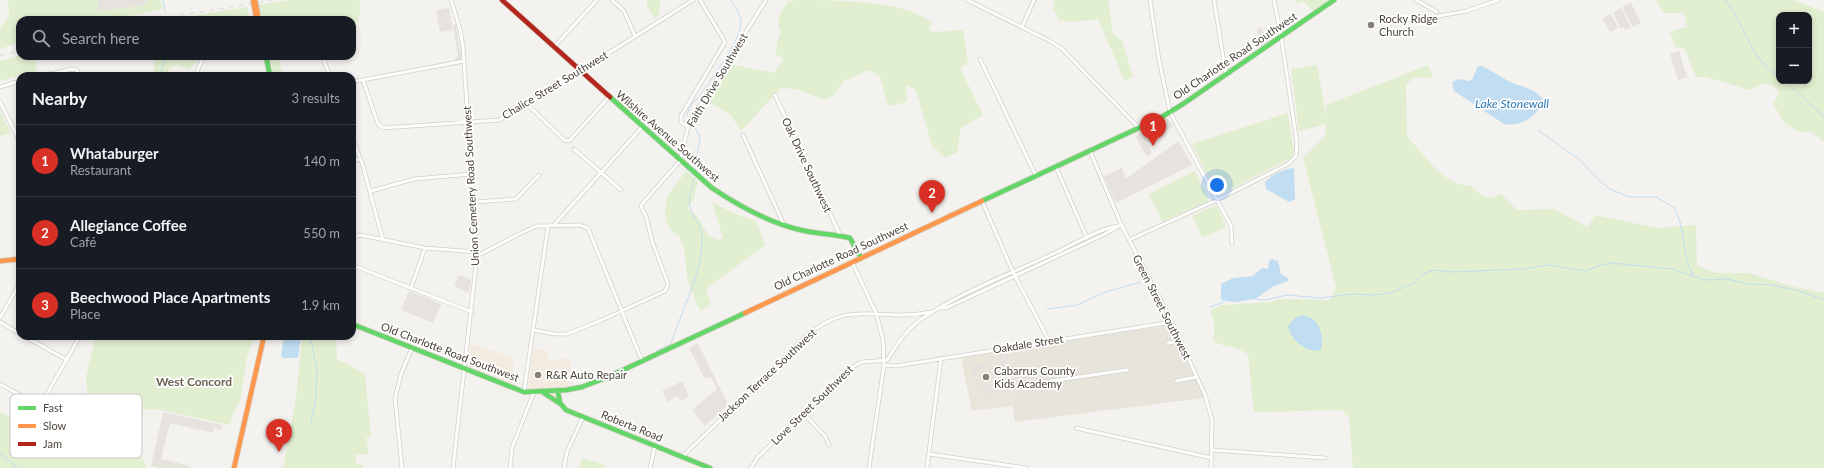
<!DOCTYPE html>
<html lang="en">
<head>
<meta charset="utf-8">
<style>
  body { margin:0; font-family:Lato,sans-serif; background:#20242c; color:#f1f3f6 }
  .controls { position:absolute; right:12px; top:12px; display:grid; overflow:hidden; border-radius:8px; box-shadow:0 2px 6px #0003 }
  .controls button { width:36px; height:36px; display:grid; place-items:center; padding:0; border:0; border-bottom:1px solid #363941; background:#171b24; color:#f1f3f6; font:20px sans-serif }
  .you { position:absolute; left:1217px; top:185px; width:14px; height:14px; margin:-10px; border:3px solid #fff; border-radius:50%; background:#1a73e8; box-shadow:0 0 0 6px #1a73e833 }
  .badge { display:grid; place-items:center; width:26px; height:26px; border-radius:50%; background:#d93025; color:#fff; font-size:13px; font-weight:700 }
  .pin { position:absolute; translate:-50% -33px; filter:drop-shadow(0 1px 2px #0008) }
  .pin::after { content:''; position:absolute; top:21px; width:14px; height:12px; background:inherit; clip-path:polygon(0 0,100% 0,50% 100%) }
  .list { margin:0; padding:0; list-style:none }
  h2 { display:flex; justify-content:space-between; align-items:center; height:52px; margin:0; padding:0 16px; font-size:17px }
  h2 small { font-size:13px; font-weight:400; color:#9ea1a6 }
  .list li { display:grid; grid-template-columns:26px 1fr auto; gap:12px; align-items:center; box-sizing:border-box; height:72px; padding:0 16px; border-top:1px solid #363941 }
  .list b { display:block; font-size:15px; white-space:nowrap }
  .list p { margin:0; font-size:13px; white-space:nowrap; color:#9ea1a6 }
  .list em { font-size:13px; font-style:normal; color:#9ea1a6 }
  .icon { flex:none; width:22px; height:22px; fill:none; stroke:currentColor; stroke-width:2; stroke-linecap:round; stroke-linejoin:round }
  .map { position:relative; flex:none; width:1824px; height:468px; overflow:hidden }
  .search { position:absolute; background:#171b24; box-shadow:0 2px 6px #0003; left:16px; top:16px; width:340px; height:44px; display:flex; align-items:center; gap:10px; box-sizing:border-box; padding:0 14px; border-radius:12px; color:#9ea1a6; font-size:15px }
  .panel { position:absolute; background:#171b24; box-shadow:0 2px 6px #0003; left:16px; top:72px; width:340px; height:268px; border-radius:12px }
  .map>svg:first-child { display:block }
</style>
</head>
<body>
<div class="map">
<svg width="1824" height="468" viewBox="0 0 1824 468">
  <rect width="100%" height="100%" fill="#f4f2ee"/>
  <path fill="#e7e4dc" d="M1170 325 1204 398 1015 422 1003 351Z"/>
  <path fill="#f3ebdf" d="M471 344 513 357V385L468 367Z
    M533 349 547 350 548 361 569 358 575 387 557 390 528 389Z"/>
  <path fill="#e6e2de" d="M97 0H148L142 6 98 11Z
    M1178 141 1192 165 1116 203 1104 176 1122 168 1126 179Z"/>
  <path fill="#eae5da" d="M1003 351 1012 406 972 411 961 358Z"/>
  <path fill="#e1eecf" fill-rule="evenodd" d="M8 0H97L99 11 142 6 148 0H160L163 9 110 20H20V42L0 49V28L9 17Z
    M289 0H359L361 10 352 37V20H262L259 5Z
    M647 0H660L659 13 655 19 647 5Z
    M795 0C830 0 908 0 932 23L929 29 933 32 963 30 968 63 960 68 983 115 961 128 957 152 946 158 932 146 916 90 906 85 907 102 888 106 880 77 869 70 844 81 833 96 824 100 796 89 781 88 741 131 730 114 709 103 731 64 774 73 784 58 776 55 777 42 781 32 778 25 780 13 788 2Z
    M1055 0H1108L1113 34 1122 41 1133 76 1125 82 1098 19 1071 22 1059 20 1053 8Z
    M1295 0H1329L1313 11 1304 1 1297 4Z
    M1656 0H1793L1824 12V142L1812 132H1799L1785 123 1773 104 1779 94 1776 88 1765 83 1749 90 1706 77H1696L1685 49 1675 46 1670 32 1687 27 1684 13H1664ZM1779 15H1809V81H1779Z
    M247 7 250 20H168L172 19Z
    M20 55 34 56 37 70 0 81V61Z
    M155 56H194L197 62 188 70 178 65 169 68 167 76H154Z
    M269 56H278L283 76H274Z
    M1317 65 1326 115V105L1428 65 1433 78 1415 77 1406 85 1407 136C1422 152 1446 188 1469 185L1482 195 1490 198 1501 194 1517 210 1553 209 1588 227 1595 215 1657 228 1696 225 1697 266 1718 273H1749L1790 286 1824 293V468H1353L1349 417 1341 410 1254 412 1248 355C1239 346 1224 348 1214 341V324L1210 310 1223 305 1270 302 1280 299 1330 300 1336 287 1303 158 1325 136 1326 124 1299 131 1291 69Z
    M0 111 11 133 0 136Z
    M1288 113 1294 153 1291 158 1219 195H1217L1192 144Z
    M686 171 698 181 693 201 687 208 697 216 708 235 717 240 723 238 712 202 733 213 756 221 765 245 706 289 711 305 700 311 688 283 684 248 679 236C664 230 662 208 669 194 674 186 681 178 686 171Z
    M1195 171 1209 201 1162 222 1149 194Z
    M1214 206H1217L1226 227 1202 238 1192 216Z
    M96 336H245L254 338 247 357 240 401 231 419 230 425 156 409 136 410 134 411 132 422 141 434 140 454 147 468H0V412C4 413 8 417 12 417 25 420 24 411 34 428L31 442 35 456C53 461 60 447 72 437 76 433 81 431 86 429L85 417 88 407 86 376Z
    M302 336H336L337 359 365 374 371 437 366 438 369 454 355 455 356 464 363 465V468H283L296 398Z
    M582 458 605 465 604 468H579Z"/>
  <path fill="#e6e3df" d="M1631 3 1641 23 1633 27 1622 7Z
    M449 8 453 30 440 32 436 10Z
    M1621 8 1631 27 1625 30 1624 27 1621 29 1613 13Z
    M1611 14 1618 28 1610 32 1602 18Z
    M456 24 462 60 455 61V57L458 56 453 25Z
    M1261 27 1270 42 1262 47 1257 29Z
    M1679 51 1687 77 1678 80 1670 54Z
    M1167 118 1173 126 1148 143 1145 140 1152 153 1147 157 1135 136Z
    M459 275 471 279 469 293 454 286Z
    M409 291 441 304 433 323 401 310Z
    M698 343 728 405 705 426 692 410 717 389 711 377 705 379 689 348Z
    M1003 351 1005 368 977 373 978 376 973 377 971 366 991 362 992 365 998 364 997 353Z
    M682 381 689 396 682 401 677 396 668 402 662 391Z
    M996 382 998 392 980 394 977 385Z
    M163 412 222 425 221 430 214 428 213 433 170 423 161 459 190 466 189 468H159L151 466Z"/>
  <path fill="#c0ddf1" d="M1478 66H1482C1492 71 1501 77 1510 82 1521 87 1537 89 1543 100 1538 117 1520 127 1504 124L1454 91 1452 83C1459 77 1462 80 1469 81L1472 80Z
    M1294 168 1295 198 1294 200 1289 202 1266 189 1265 182C1271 175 1286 168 1294 168Z
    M1272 259 1278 261 1281 274 1288 278V281L1274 286 1255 299 1234 302 1221 300V284L1233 278 1253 276 1262 268 1268 269 1269 261Z
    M1303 315C1319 318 1325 335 1321 350 1307 354 1290 339 1288 326L1295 318Z
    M284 336H301L298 358H283L281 356Z"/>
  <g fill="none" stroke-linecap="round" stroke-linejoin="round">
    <path stroke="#c0ddf1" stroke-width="1" d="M163 0 165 12
      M1725 0C1745 23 1750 61 1779 76
      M160 76 165 56
      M1786 81 1824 117
      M689 119 687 114 693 102 698 98C709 82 741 41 741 22 741 15 735 6 731 0
      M691 122 700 136 695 170
      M1538 130 1568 152 1578 158 1600 181 1610 189 1629 197H1656L1675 208 1680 222 1687 260 1693 276
      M1414 283 1425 273 1434 270 1453 272 1523 269 1549 265 1586 271 1601 265 1611 263 1672 269 1705 280 1727 279 1747 284 1772 285 1799 291 1824 300
      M1255 299 1265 300 1288 295 1320 298 1352 294 1375 295 1391 293 1411 284
      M1210 307 1224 302
      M1047 309 1077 305 1105 292 1141 282
      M310 336 317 370 316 397 311 423
      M656 351 671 344C681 311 701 276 702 241 703 223 694 222 690 207 687 197 693 187 694 178
      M0 453 18 468"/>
    <defs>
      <path id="street" d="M451 0 460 29 463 47 477 256 453 468
        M612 0 624 11 635 36
        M967 0 1050 41 1062 49 1139 128
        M1150 0 1159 60 1170 112 1231 226 1232 243
        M1214 0 1226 75
        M1416 0 1437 12
        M1439 16 1467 11 1498 0
        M1022 27 1034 0
        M554 47 597 0
        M322 56 330 76
        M980 59 1036 176
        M40 76 73 69 77 70 80 76
        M195 76 204 56
        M363 80 378 124 383 128 499 120 515 112 693 0
        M352 82 464 61
        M0 87 20 81
        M775 95 840 235
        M0 102 20 142
        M527 104 564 140 569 141 609 97
        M688 127 681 122V116L725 42 700 0
        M743 135 784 225
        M352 137 363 166 383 240
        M574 149 621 190
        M1090 151 1121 224 1172 322 1205 395 1212 420 1211 468
        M352 161 361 159
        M1056 167 1087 238
        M371 191 414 179 472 174
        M982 201 1013 272 1049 341
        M474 202 516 199 539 175
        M553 226 642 127
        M1129 240 1217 200 1288 164 1296 156 1297 143 1281 36 1274 0
        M352 241 354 237 360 235 425 248 477 252
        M477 256 519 234 537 226 579 225 588 228 642 361
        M852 262 876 313 883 340 884 365 869 468
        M352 265 472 312
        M411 288 425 248
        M942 308H946L1105 234 1119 226
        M0 318 20 283
        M0 322 20 334
        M533 330 555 334H567L602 320 665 291 668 285 667 281 652 241 646 216 641 207 642 204 680 161 689 123 766 0
        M24 336 67 360
        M1168 343 1181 341
        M884 365 896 366 1172 322
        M1176 381 1197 377
        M0 384 40 406 80 336
        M1003 388 1127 370
        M524 392 548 226
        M803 413 825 436 829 445
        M1076 428 1212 458
        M1212 450 1325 458
        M929 454 1026 468
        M682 457 803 339C850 296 878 323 931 312
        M402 468 395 398 401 374 412 348
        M510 468 512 448 534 392
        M564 468 567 452 583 417
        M650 468 655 446
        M751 468 758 457 848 369 862 362 887 360C896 346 906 330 920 320 961 292 1010 274 1055 253 1068 247 1107 225 1119 226
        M927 468 941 358"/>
      <path id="fast" d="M266 56 270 76
        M610 97 712 188C739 206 769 223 801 230 817 234 834 234 850 238L861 258
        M982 201 1160 118 1183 104 1334 0
        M352 324 524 392 566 390 582 387 608 377 745 313
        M558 392 560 403 566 410 710 468
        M544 393 559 403"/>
      <path id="slow" d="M0 261 20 259
        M745 313 982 201
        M234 468 264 336"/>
      <path id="jam" d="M502 0 610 97"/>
    </defs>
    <use href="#street" stroke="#d2d0cb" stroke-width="4.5"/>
    <use href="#fast" stroke="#d3cfc5" stroke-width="6"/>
    <use href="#slow" stroke="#d3cfc5" stroke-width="6"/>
    <use href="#jam" stroke="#d3cfc5" stroke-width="6"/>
    <use href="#street" stroke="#fdfdfc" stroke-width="3"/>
    <use href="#fast" stroke="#63d668" stroke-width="4.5"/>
    <use href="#slow" stroke="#ff974d" stroke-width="4.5"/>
    <use href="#jam" stroke="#b3261e" stroke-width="4.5"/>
    <path stroke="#dbdbda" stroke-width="1" stroke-dasharray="5 5" stroke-linecap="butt" d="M138 20 156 17
      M150 20 273 0
      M0 56 20 50"/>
    <defs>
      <path id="slow-bridge" d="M254 0 257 16"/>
    </defs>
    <use href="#slow-bridge" stroke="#ccbfa9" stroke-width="8" stroke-linecap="butt"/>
    <use href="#slow-bridge" stroke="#ff974d" stroke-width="6"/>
  </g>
  <g fill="#868178" stroke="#fff" stroke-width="1.5">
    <circle cx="1371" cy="25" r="4"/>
    <circle cx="538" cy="375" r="4"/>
    <circle cx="986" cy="377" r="4"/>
  </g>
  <g text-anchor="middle" stroke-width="3.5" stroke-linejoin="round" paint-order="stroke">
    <g font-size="11" fill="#4b4439" stroke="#fff" text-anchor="start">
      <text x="1379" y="23">Rocky Ridge<tspan x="1379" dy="13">Church</tspan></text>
      <text x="994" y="375">Cabarrus County<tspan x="994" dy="13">Kids Academy</tspan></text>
      <text x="546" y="379">R&amp;R Auto Repair</text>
    </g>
    <g font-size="11" fill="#4b4439" stroke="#fff">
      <text transform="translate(1235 56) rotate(-34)" y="4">Old Charlotte Road Southwest</text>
      <text transform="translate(717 80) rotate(-59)" y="4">Faith Drive Southwest</text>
      <text transform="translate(555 85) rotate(-31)" y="4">Chalice Street Southwest</text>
      <text transform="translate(668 136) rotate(41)" y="4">Wilshire Avenue Southwest</text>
      <text transform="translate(807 165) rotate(65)" y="4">Oak Drive Southwest</text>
      <text transform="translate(471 186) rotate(-93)" y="4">Union Cemetery Road Southwest</text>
      <text transform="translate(841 256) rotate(-25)" y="4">Old Charlotte Road Southwest</text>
      <text transform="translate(1162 307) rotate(63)" y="4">Green Street Southwest</text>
      <text transform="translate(1028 344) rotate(-9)" y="4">Oakdale Street</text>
      <text transform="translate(450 352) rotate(21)" y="4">Old Charlotte Road Southwest</text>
      <text transform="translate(767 375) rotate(-43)" y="4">Jackson Terrace Southwest</text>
      <text transform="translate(812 405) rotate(-44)" y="4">Love Street Southwest</text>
      <text transform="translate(632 426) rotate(22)" y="4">Roberta Road</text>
    </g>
    <g font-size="12" font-style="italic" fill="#2e7ab2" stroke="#fff">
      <text x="1512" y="108">Lake Stonewall</text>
    </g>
    <g font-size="12" font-weight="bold" fill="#6e6250" stroke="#fff">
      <text x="194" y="386">West Concord</text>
    </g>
  </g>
  <rect x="10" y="394" width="132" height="64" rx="6" fill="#fff" stroke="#c9c7c4" stroke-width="1"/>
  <rect x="18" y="406" width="18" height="4" fill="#63d668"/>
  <rect x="18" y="424" width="18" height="4" fill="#ff974d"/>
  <rect x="18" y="442" width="18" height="4" fill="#b3261e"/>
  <g font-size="11" fill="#4b4439">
    <text x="43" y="412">Fast</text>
    <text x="43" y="430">Slow</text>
    <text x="43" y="448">Jam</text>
  </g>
</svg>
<div class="controls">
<button>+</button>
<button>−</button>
</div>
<div class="you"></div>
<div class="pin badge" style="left:1153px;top:146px">1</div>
<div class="pin badge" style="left:932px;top:213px">2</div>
<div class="pin badge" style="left:279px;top:452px">3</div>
<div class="search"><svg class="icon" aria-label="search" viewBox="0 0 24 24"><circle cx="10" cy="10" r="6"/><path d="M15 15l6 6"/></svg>Search here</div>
<section class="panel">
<h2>Nearby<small>3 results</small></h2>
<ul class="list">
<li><span class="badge">1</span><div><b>Whataburger</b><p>Restaurant</p></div><em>140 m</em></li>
<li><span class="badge">2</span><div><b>Allegiance Coffee</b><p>Café</p></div><em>550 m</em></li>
<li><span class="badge">3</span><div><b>Beechwood Place Apartments</b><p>Place</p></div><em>1.9 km</em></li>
</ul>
</section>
</div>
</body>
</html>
